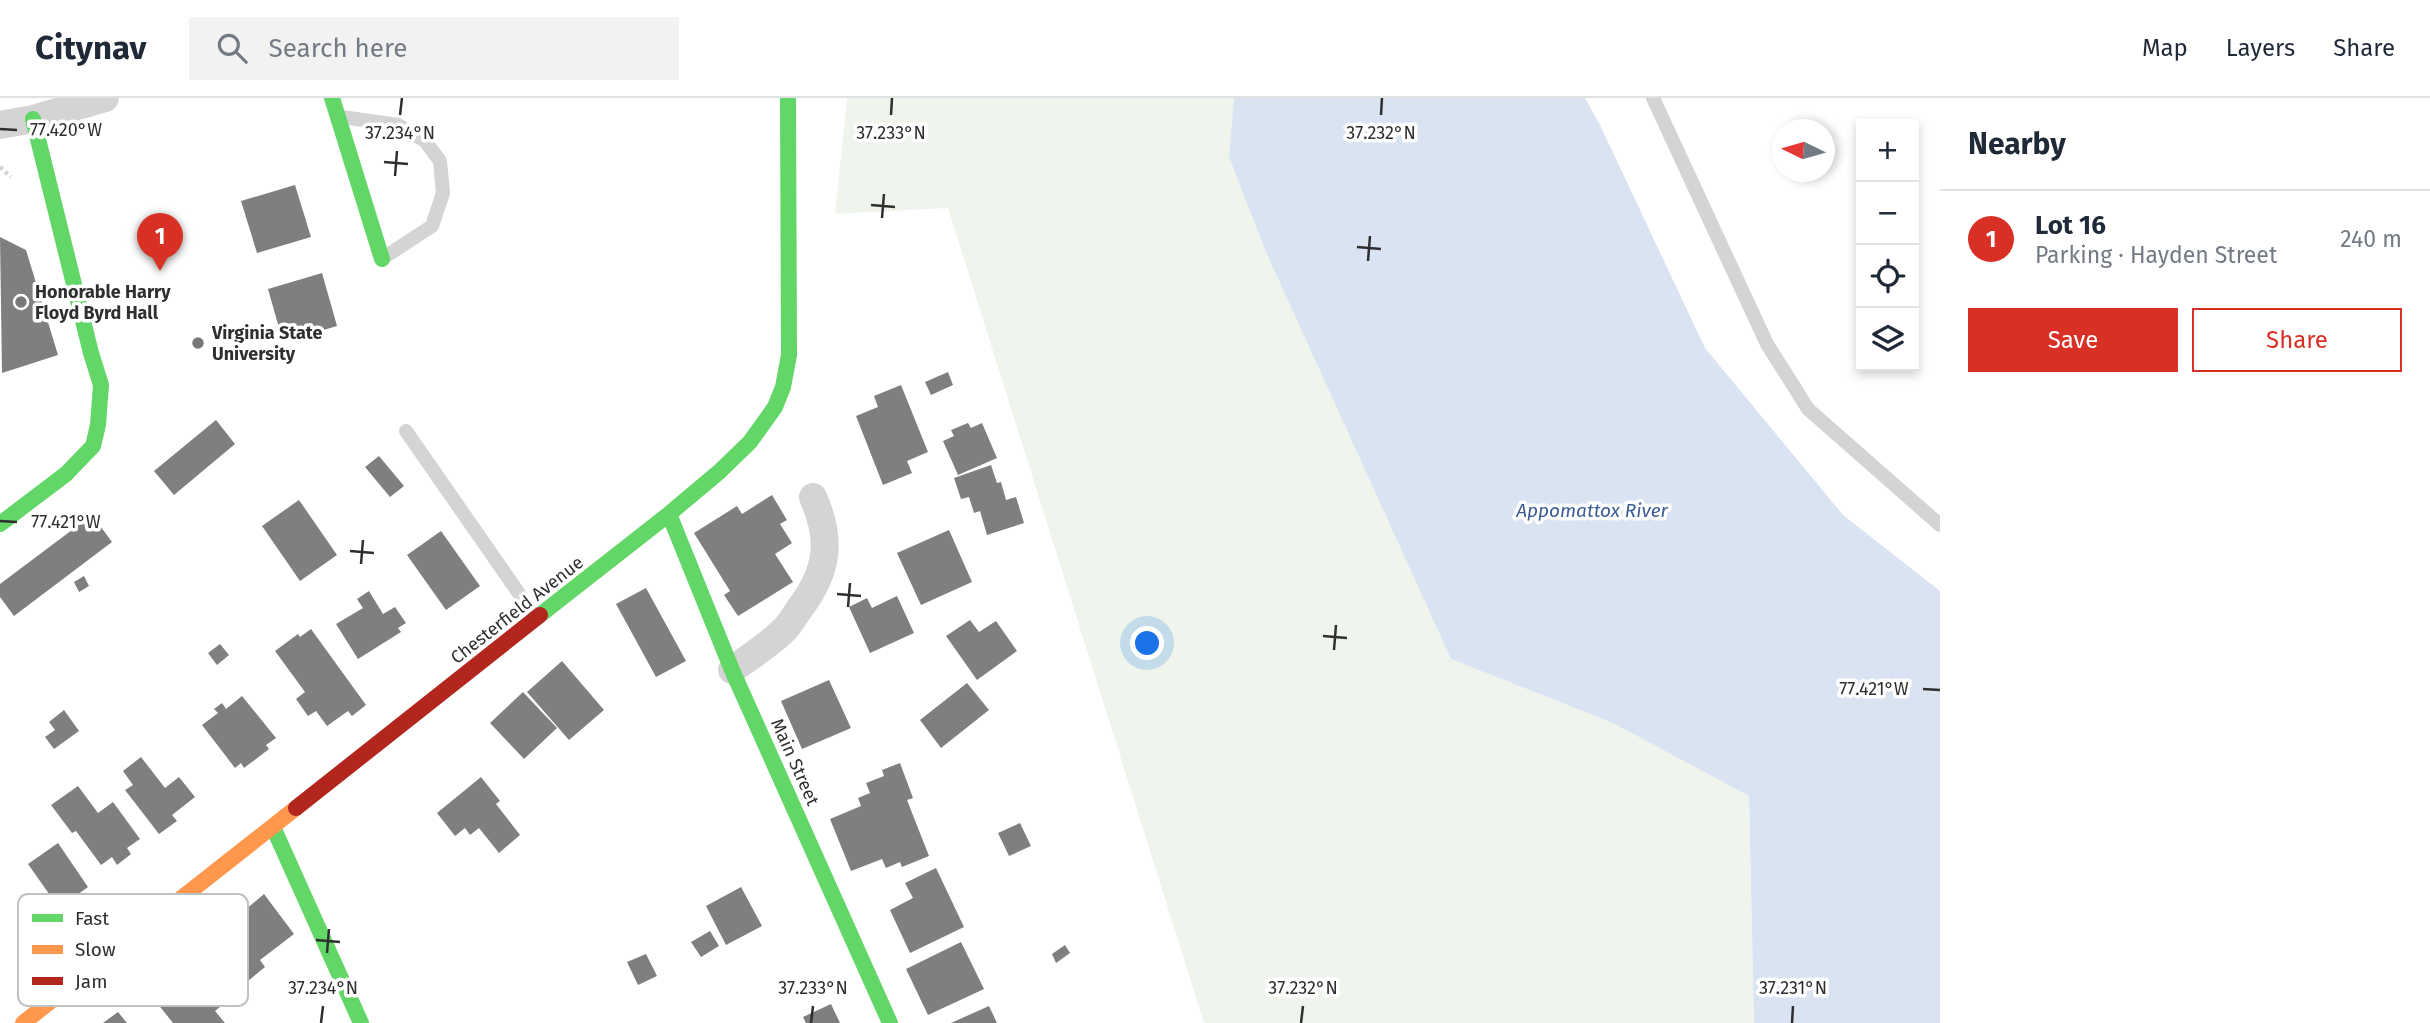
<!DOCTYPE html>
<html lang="en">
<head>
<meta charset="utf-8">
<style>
  body { margin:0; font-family:"Fira Sans",sans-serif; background:#f2f2f3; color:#1f2937 }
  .controls { position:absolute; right:21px; top:21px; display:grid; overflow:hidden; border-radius:0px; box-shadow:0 4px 10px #0003 }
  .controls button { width:63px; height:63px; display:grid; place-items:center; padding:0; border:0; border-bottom:2px solid #e0e1e3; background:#fff; color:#1f2937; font:35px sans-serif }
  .compass { position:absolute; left:1772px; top:21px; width:63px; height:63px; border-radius:50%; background:#fff; box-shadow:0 4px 10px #0003; rotate:275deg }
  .you { position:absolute; left:1148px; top:546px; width:24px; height:24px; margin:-18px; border:5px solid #fff; border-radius:50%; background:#1a73e8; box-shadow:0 0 0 10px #1a73e833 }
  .badge { display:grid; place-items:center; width:46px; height:46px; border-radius:50%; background:#d93025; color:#fff; font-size:23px; font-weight:700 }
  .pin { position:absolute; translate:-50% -58px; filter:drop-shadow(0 2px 4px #0008) }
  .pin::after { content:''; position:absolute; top:37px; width:24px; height:21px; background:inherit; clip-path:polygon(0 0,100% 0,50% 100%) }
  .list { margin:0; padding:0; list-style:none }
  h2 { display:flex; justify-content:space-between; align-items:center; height:91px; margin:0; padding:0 28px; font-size:30px }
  h2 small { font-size:23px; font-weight:400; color:#747a83 }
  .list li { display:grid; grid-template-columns:46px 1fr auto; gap:21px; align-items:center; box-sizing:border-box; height:98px; padding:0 28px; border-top:2px solid #e0e1e3 }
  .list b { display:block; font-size:26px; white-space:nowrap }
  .list p { margin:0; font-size:23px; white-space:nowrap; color:#747a83 }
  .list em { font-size:23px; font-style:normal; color:#747a83 }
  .actions { display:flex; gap:14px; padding:21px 28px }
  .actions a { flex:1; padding:16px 0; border:2px solid #d93025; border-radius:0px; text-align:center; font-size:24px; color:#d93025 }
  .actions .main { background:#d93025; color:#fff }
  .icon { flex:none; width:38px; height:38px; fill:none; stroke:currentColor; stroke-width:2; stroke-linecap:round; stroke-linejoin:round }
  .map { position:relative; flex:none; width:1940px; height:925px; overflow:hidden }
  header { display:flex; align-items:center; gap:42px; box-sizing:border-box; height:98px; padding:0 35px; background:#fff; border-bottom:2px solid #e0e1e3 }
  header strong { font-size:33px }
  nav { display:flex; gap:38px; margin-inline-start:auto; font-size:24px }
  .search { width:490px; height:63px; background:#f2f2f3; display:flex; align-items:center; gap:18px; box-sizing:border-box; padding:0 24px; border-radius:0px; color:#747a83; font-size:26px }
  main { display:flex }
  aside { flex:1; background:#fff }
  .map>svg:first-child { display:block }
</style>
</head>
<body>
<header>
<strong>Citynav</strong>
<div class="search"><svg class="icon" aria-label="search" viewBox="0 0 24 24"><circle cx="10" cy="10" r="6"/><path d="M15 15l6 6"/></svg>Search here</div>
<nav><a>Map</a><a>Layers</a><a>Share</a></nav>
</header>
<main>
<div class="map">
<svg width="1940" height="925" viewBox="0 0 1940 925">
  <rect width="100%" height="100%" fill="#fff"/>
  <path fill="#eff5ec" d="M847 0H1234L1229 59 1265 152 1451 561 1613 625 1749 698 1754 925H1204L948 110 835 116Z"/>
  <path fill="#d9e3f2" d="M1234 0H1585L1600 27 1705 250 1843 417 1940 493V925H1754L1749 698 1613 625 1451 561 1265 152 1229 59Z"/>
  <path fill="#7f7f7f" d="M295 87 311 139 257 155 241 103Z
    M0 139 26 152 58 257 2 275Z
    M322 175 337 228 283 244 268 191Z
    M948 274 953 287 931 297 925 284Z
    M901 287 928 354 907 363 912 375 883 387 856 318 878 309 874 298Z
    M216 322 235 346 174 397 154 373Z
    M968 325 971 330 982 325 997 360 958 377 943 343 954 338 951 332Z
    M379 358 404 388 390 399 365 369Z
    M991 367 997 385 1001 384 1006 402 1016 399 1024 425 987 437 980 413 974 415 969 399 961 401 954 380Z
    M772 397 787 422 780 426 792 445 775 456 793 484 738 518 724 497 730 493 694 435 737 408 742 416Z
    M299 402 337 457 300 483 262 428Z
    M92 417 112 444 14 518 0 499V486Z
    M949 432 972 484 921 507 897 455Z
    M441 433 480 488 446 512 407 457Z
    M84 478 89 488 79 494 74 484Z
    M646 490 686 563 656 579 616 506Z
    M369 493 383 516 395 509 406 525 398 530 401 534 358 561 336 526 363 510 357 501Z
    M897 498 914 535 870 555 849 509 867 500 872 510Z
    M970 522 979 534 996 523 1017 553 977 582 946 538Z
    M311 531 366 607 352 618 348 613 327 628 316 613 308 618 296 601 305 594 275 553 298 536 300 539Z
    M220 546 229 557 217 567 208 555Z
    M562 563 604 612 569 642 527 594Z
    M829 582 851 630 802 651 781 603Z
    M967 585 989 612 941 650 920 622Z
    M523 594 557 630 524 661 490 625Z
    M242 598 276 640 266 647 269 651 244 670 241 665 235 670 202 627 218 615 214 611 222 605 226 611Z
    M64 612 79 633 54 651 45 639 55 632 49 624Z
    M141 659 165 690 179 679 195 699 172 717 177 723 159 736 125 692 133 687 123 673Z
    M900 665 913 700 907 702 929 758 902 769 900 764 886 770 882 761 851 773 830 721 861 708 858 700 870 695 866 685 884 678 882 672Z
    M481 679 500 703 496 706 520 737 499 755 479 730 470 737 465 730 455 738 437 715Z
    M78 688 98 715 113 704 140 741 127 750 131 756 117 767 112 759 101 767 76 733 72 735 51 707Z
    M1020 725 1031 748 1009 758 998 735Z
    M58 745 88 789 59 810 28 766Z
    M936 770 964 829 910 855 890 812 913 800 905 785Z
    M741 789 762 828 726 847 706 808Z
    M264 796 294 836 260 862 265 869 242 888 208 843Z
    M710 833 719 848 701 859 691 844Z
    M961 844 984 891 928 917 906 871Z
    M1065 847 1070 855 1056 865 1052 856Z
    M646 856 657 878 638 887 627 864Z
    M196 865 226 904 215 913 225 925H173L153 900 164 891 160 886 180 871 183 875Z
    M831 906 840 925H806L803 919Z
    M989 908 997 925H951Z
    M118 914 127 925H103Z"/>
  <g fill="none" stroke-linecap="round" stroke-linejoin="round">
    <path stroke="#d4d4d4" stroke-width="4.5" stroke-dasharray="3.5 3.5" stroke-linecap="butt" d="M0 69 11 79"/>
    <path stroke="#d4d4d4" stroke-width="14" d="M1653 0 1767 246 1808 311 1940 427
      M342 19 398 27 425 43 440 63 443 95 432 128 383 160
      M406 333 536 520"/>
    <path stroke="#d4d4d4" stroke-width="28" d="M0 27 33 21 105 0
      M732 572C749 559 769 547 784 532 790 526 795 517 800 510 828 473 832 442 813 399"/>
    <path stroke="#63d668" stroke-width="16" d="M332 0 382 161
      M669 416 732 572 890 925
      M0 426 66 376 93 348 98 327 101 287 91 255 33 21
      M540 517 669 416 719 374 750 344 775 309 783 289 789 257 788 0
      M273 729 361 925"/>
    <path stroke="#ff974d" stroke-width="16" d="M23 925 296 710"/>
    <path stroke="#b3261e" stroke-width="16" d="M296 710 540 517"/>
  </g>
  <path fill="none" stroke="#2f2f2f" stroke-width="2.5" d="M400 17 402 0M891 17 892 0M1381 17 1382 0M0 31 17 32M384 64 408 66M395 78 397 53M871 107 895 109M882 120 884 96M1357 149 1381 151M1368 163 1370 138M0 423 17 424M350 453 374 455M361 466 363 442M837 496 861 498M848 509 850 485M1323 538 1347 540M1334 552 1336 527M1923 591 1940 592M316 842 340 844M327 855 329 831M321 925 323 908M811 925 813 908M1301 925 1303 908M1792 925 1793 908"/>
  <g fill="#787878" stroke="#fff" stroke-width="2.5">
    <circle cx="21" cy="204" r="7"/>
    <circle cx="198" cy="245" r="7"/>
  </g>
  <g text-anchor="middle" stroke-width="7" stroke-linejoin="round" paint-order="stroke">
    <g font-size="18" font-weight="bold" fill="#2f2f2f" stroke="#fff" text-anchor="start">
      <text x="35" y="200">Honorable Harry<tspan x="35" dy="21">Floyd Byrd Hall</tspan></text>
      <text x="212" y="241">Virginia State<tspan x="212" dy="21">University</tspan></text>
    </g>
    <g font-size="18" fill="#2f2f2f" stroke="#fff">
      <text transform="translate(517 512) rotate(-38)" y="6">Chesterfield Avenue</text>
      <text transform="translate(795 664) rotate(66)" y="6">Main Street</text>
    </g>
    <g font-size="19" font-style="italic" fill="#3b5d94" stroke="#fff">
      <text x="1592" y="419">Appomattox River</text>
    </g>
  </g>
  <rect x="18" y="796" width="230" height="112" rx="10" fill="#fff" stroke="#c1c1c1" stroke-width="2"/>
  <rect x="32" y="816" width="31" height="8" fill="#63d668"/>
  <rect x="32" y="847" width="31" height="9" fill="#ff974d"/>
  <rect x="32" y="879" width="31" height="8" fill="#b3261e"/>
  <g font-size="19" fill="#2f2f2f">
    <text x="75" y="827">Fast</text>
    <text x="75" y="858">Slow</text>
    <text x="75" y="890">Jam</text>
  </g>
  <g font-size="18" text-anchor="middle" fill="#2f2f2f" stroke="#fff" stroke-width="7" stroke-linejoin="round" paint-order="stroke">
    <text x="66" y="38">77.420°W</text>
    <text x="400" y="41">37.234°N</text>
    <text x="891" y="41">37.233°N</text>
    <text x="1381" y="41">37.232°N</text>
    <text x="66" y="430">77.421°W</text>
    <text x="1874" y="597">77.421°W</text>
    <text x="323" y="896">37.234°N</text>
    <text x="813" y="896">37.233°N</text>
    <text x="1303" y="896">37.232°N</text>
    <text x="1793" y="896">37.231°N</text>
  </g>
</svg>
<div class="controls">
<button>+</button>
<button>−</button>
<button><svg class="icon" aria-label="locate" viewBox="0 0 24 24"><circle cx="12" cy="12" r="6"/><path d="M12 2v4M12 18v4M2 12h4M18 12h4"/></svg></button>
<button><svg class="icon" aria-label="layers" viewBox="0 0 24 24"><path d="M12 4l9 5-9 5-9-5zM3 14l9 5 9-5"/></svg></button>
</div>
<svg class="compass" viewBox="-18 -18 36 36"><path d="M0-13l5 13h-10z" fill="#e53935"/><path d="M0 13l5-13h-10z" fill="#747a83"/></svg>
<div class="you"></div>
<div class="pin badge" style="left:160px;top:173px">1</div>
</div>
<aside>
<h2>Nearby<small></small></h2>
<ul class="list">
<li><span class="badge">1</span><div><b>Lot 16</b><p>Parking · Hayden Street</p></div><em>240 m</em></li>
</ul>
<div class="actions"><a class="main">Save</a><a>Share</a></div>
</aside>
</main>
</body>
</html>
